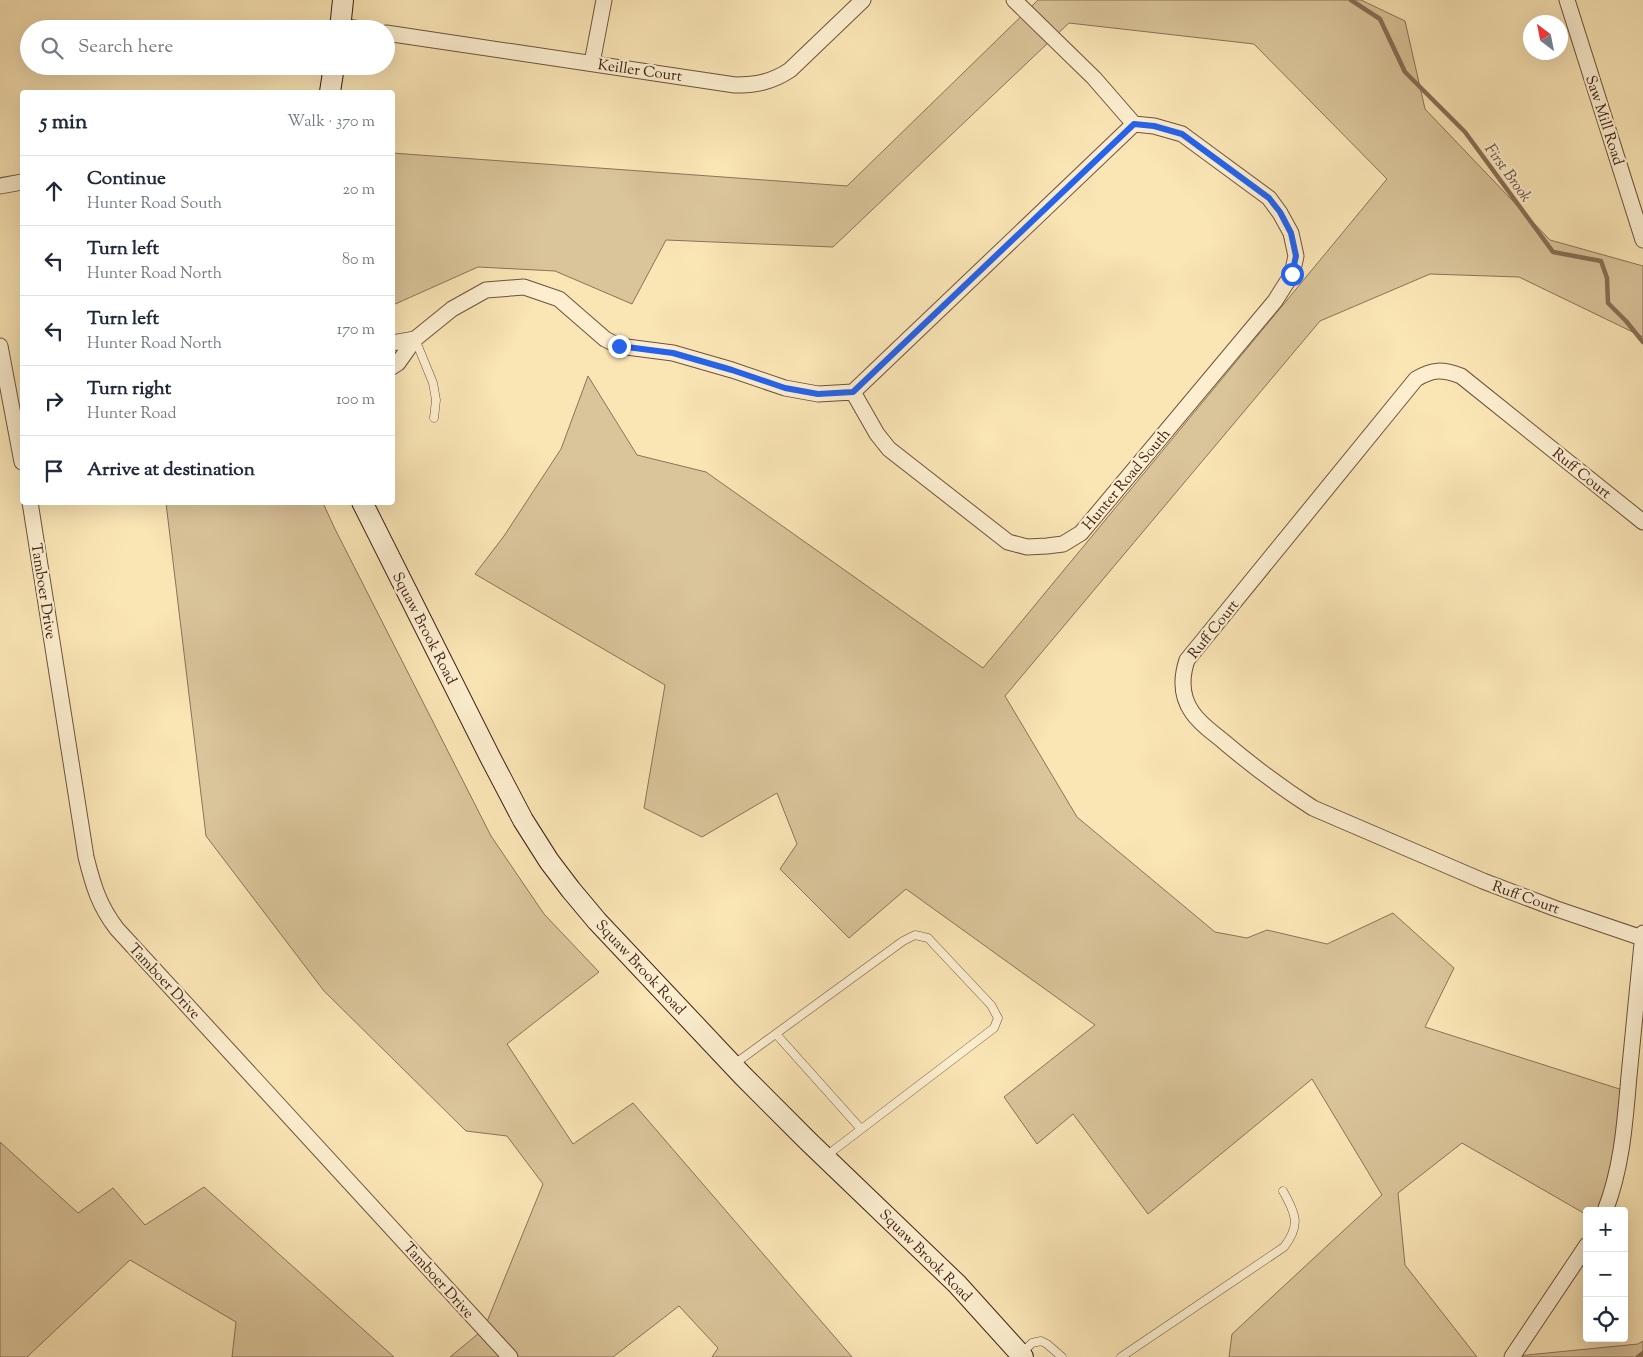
<!DOCTYPE html>
<html lang="en">
<head>
<meta charset="utf-8">
<style>
  body { margin:0; font-family:"Sorts Mill Goudy",serif; background:#f2f2f3; color:#1f2937 }
  .controls { position:absolute; right:15px; bottom:15px; display:grid; overflow:hidden; border-radius:5px; box-shadow:0 5px 20px #0002 }
  .controls button { width:45px; height:45px; display:grid; place-items:center; padding:0; border:0; border-bottom:1px solid #e0e1e3; background:#fff; color:#1f2937; font:25px sans-serif }
  .compass { position:absolute; left:1523px; top:15px; width:45px; height:45px; border-radius:50%; background:#fff; box-shadow:0 5px 20px #0002; rotate:328deg }
  .stop { position:absolute; width:15px; height:15px; margin:-11px; border:4px solid #2563eb; border-radius:50%; background:#fff }
  .stop.end { background:#2563eb; border-color:#fff; box-shadow:0 1px 5px #0008 }
  .list { margin:0; padding:0; list-style:none }
  h2 { display:flex; justify-content:space-between; align-items:center; height:65px; margin:0; padding:0 20px; font-size:21px }
  h2 small { font-size:16px; font-weight:400; color:#747a83 }
  .list li { display:grid; grid-template-columns:32px 1fr auto; gap:15px; align-items:center; box-sizing:border-box; height:70px; padding:0 20px; border-top:1px solid #e0e1e3 }
  .list b { display:block; font-size:19px; white-space:nowrap }
  .list p { margin:0; font-size:16px; white-space:nowrap; color:#747a83 }
  .list em { font-size:16px; font-style:normal; color:#747a83 }
  .icon { flex:none; width:28px; height:28px; fill:none; stroke:currentColor; stroke-width:2; stroke-linecap:round; stroke-linejoin:round }
  .map { position:relative; flex:none; width:1643px; height:1357px; overflow:hidden }
  .search { position:absolute; background:#fff; box-shadow:0 5px 20px #0002; left:20px; top:20px; width:375px; height:55px; display:flex; align-items:center; gap:12px; box-sizing:border-box; padding:0 18px; border-radius:28px; color:#747a83; font-size:19px }
  .panel { position:absolute; background:#fff; box-shadow:0 5px 20px #0002; left:20px; top:90px; width:375px; height:415px; border-radius:5px }
  .map>svg:first-child { display:block }
</style>
</head>
<body>
<div class="map">
<svg width="1643" height="1357" viewBox="0 0 1643 1357">
  <rect width="100%" height="100%" fill="#fae5b5"/>
  <filter id="stains"><feTurbulence type="fractalNoise" baseFrequency=".004" numOctaves="4"/><feColorMatrix values="0 0 0 0 .2 0 0 0 0 .09 0 0 0 0 .02 0 0 0 .5 -.17"/></filter>
  <radialGradient id="worn" r=".72"><stop offset=".6" stop-color="#630" stop-opacity="0"/><stop offset="1" stop-color="#630" stop-opacity=".3"/></radialGradient>
  <path fill="#dac49a" stroke="#8c7258" d="M1038 0H1361L1405 21 1425 109 1550 240 1643 266V337L1519 277 1430 274 1320 321 1005 696 1077 817 1215 932 1247 938 1267 930 1327 944 1393 913 1454 968 1425 1027 1629 1092 1602 1211H1587V1215L1462 1143 1398 1193 1405 1265 1477 1357H1229L1232 1334 1382 1195 1312 1079 1148 1214 1073 1114 1037 1144 1004 1097 1095 1025 906 889 849 938 780 869 797 844 777 793 702 837 644 808 665 685 475 574 504 536 561 449 588 376 637 455 706 472 983 668 1387 179 1254 44 1069 23 833 247 666 240 632 304 555 271 478 267 393 305 392 153 847 186Z
    M166 503H323L335 529 491 836 544 914 599 972 507 1044 573 1144 633 1103 852 1357H712L718 1348 679 1306 613 1357H450L484 1329 543 1184 507 1136 466 1131 324 991 206 836Z
    M0 1142 78 1213 113 1188 145 1225 204 1187 394 1357H232L236 1322 130 1260 27 1357H0Z
    M1643 1341V1357H1507L1638 1344Z"/>
  <g fill="none" stroke-linecap="round" stroke-linejoin="round">
    <path stroke="#886e55" stroke-width="4.5" d="M1351 0 1380 19 1405 72 1465 132 1553 252 1601 261 1607 278 1608 303 1626 321 1643 342
      M1638 1357 1643 1353"/>
    <defs>
      <path id="lane" d="M415 339 433 383 436 400 434 418
        M776 1034 861 1129
        M733 1065 903 941 915 935 928 938 991 1005 998 1018 994 1028 826 1156
        M1022 1353 1032 1343 1041 1341 1047 1344 1062 1357
        M1121 1357 1284 1247C1301 1225 1296 1214 1283 1191"/>
      <path id="street" d="M1567 0 1643 240
        M341 26 359 29
        M386 33 735 85C756 85 772 82 790 70L863 0
        M592 63 604 0
        M0 186 22 182
        M392 343 415 339
        M0 346 22 462
        M392 367 398 363 415 339 452 309 486 290 524 287 559 299 605 339 619 346 673 353 732 370 785 388 818 394 853 392
        M853 392 877 434 889 449 1008 542 1027 547 1047 546 1063 544 1081 533 1275 301 1292 274 1296 256 1291 233 1280 213 1269 198 1182 134 1154 126 1134 124 1094 78 1014 0
        M853 392 1134 124
        M30 502 86 857C93 885 99 906 117 929L510 1357
        M1642 938 1554 908 1483 881 1313 808C1282 788 1251 765 1223 741 1212 732 1200 724 1192 712 1181 696 1181 678 1187 660L1416 379C1433 369 1442 369 1461 376L1643 522
        M1605 1211C1622 1168 1625 1122 1629 1076 1634 1028 1638 981 1643 933
        M1512 1357 1587 1245"/>
      <path id="secondary" d="M340 29 343 0
        M330 92 334 66
        M362 502 490 757 523 820 549 861 571 890 597 921 743 1076 809 1142 957 1284 1023 1357"/>
    </defs>
    <use href="#lane" stroke="#6d523d" stroke-width="9"/>
    <use href="#street" stroke="#6d523d" stroke-width="17"/>
    <use href="#secondary" stroke="#3e2115" stroke-width="22"/>
    <use href="#lane" stroke="#fceecf" stroke-width="8"/>
    <use href="#street" stroke="#fceecf" stroke-width="15"/>
    <use href="#secondary" stroke="#fceecf" stroke-width="20"/>
  </g>
  <g fill="none" stroke-linecap="round" stroke-linejoin="round">
    <path stroke="#2563eb" stroke-width="6" d="M619 346 673 353 732 370 785 388 818 394 853 392 1134 124 1154 126 1182 134 1269 198 1280 212 1291 233 1296 256 1292 274"/>
  </g>
  <g text-anchor="middle" stroke-width="4.5" stroke-linejoin="round" paint-order="stroke">
    <g font-size="15" fill="#3e2115" stroke="#fceecf">
      <text transform="translate(640 70) rotate(8)" y="5">Keiller Court</text>
      <text transform="translate(1605 120) rotate(72)" y="5">Saw Mill Road</text>
      <text transform="translate(1582 473) rotate(39)" y="5">Ruff Court</text>
      <text transform="translate(1126 479) rotate(-50)" y="5">Hunter Road South</text>
      <text transform="translate(44 591) rotate(81)" y="5">Tamboer Drive</text>
      <text transform="translate(425 628) rotate(63)" y="5">Squaw Brook Road</text>
      <text transform="translate(1213 629) rotate(-51)" y="5">Ruff Court</text>
      <text transform="translate(1526 897) rotate(20)" y="5">Ruff Court</text>
      <text transform="translate(641 967) rotate(47)" y="5">Squaw Brook Road</text>
      <text transform="translate(165 981) rotate(47)" y="5">Tamboer Drive</text>
      <text transform="translate(926 1255) rotate(45)" y="5">Squaw Brook Road</text>
      <text transform="translate(439 1280) rotate(48)" y="5">Tamboer Drive</text>
    </g>
    <g font-size="16" font-style="italic" fill="#694e3a" stroke="#fceecf">
      <text transform="translate(1509 172) rotate(54)" y="6">First Brook</text>
    </g>
  </g>
  <rect width="100%" height="100%" filter="url(#stains)"/>
  <rect width="100%" height="100%" fill="url(#worn)"/>
</svg>
<div class="controls">
<button>+</button>
<button>−</button>
<button><svg class="icon" aria-label="locate" viewBox="0 0 24 24"><circle cx="12" cy="12" r="6"/><path d="M12 2v4M12 18v4M2 12h4M18 12h4"/></svg></button>
</div>
<svg class="compass" viewBox="-18 -18 36 36"><path d="M0-13l5 13h-10z" fill="#e53935"/><path d="M0 13l5-13h-10z" fill="#747a83"/></svg>
<div class="stop" style="left:1292px;top:274px"></div>
<div class="stop end" style="left:619px;top:346px"></div>
<div class="search"><svg class="icon" aria-label="search" viewBox="0 0 24 24"><circle cx="10" cy="10" r="6"/><path d="M15 15l6 6"/></svg>Search here</div>
<section class="panel">
<h2>5 min<small>Walk · 370 m</small></h2>
<ul class="list">
<li><svg class="icon" aria-label="ahead" viewBox="0 0 24 24"><path d="M12 20V5M6 11l6-6 6 6"/></svg><div><b>Continue</b><p>Hunter Road South</p></div><em>20 m</em></li>
<li><svg class="icon" aria-label="left" viewBox="0 0 24 24"><path d="M17 20v-9H6M10 6l-5 5 5 5"/></svg><div><b>Turn left</b><p>Hunter Road North</p></div><em>80 m</em></li>
<li><svg class="icon" aria-label="left" viewBox="0 0 24 24"><path d="M17 20v-9H6M10 6l-5 5 5 5"/></svg><div><b>Turn left</b><p>Hunter Road North</p></div><em>170 m</em></li>
<li><svg class="icon" aria-label="right" viewBox="0 0 24 24"><path d="M7 20v-9h11M14 6l5 5-5 5"/></svg><div><b>Turn right</b><p>Hunter Road</p></div><em>100 m</em></li>
<li><svg class="icon" aria-label="arrive" viewBox="0 0 24 24"><path d="M6 21V4h12l-3 4 3 4H6"/></svg><div><b>Arrive at destination</b></div></li>
</ul>
</section>
</div>
</body>
</html>
